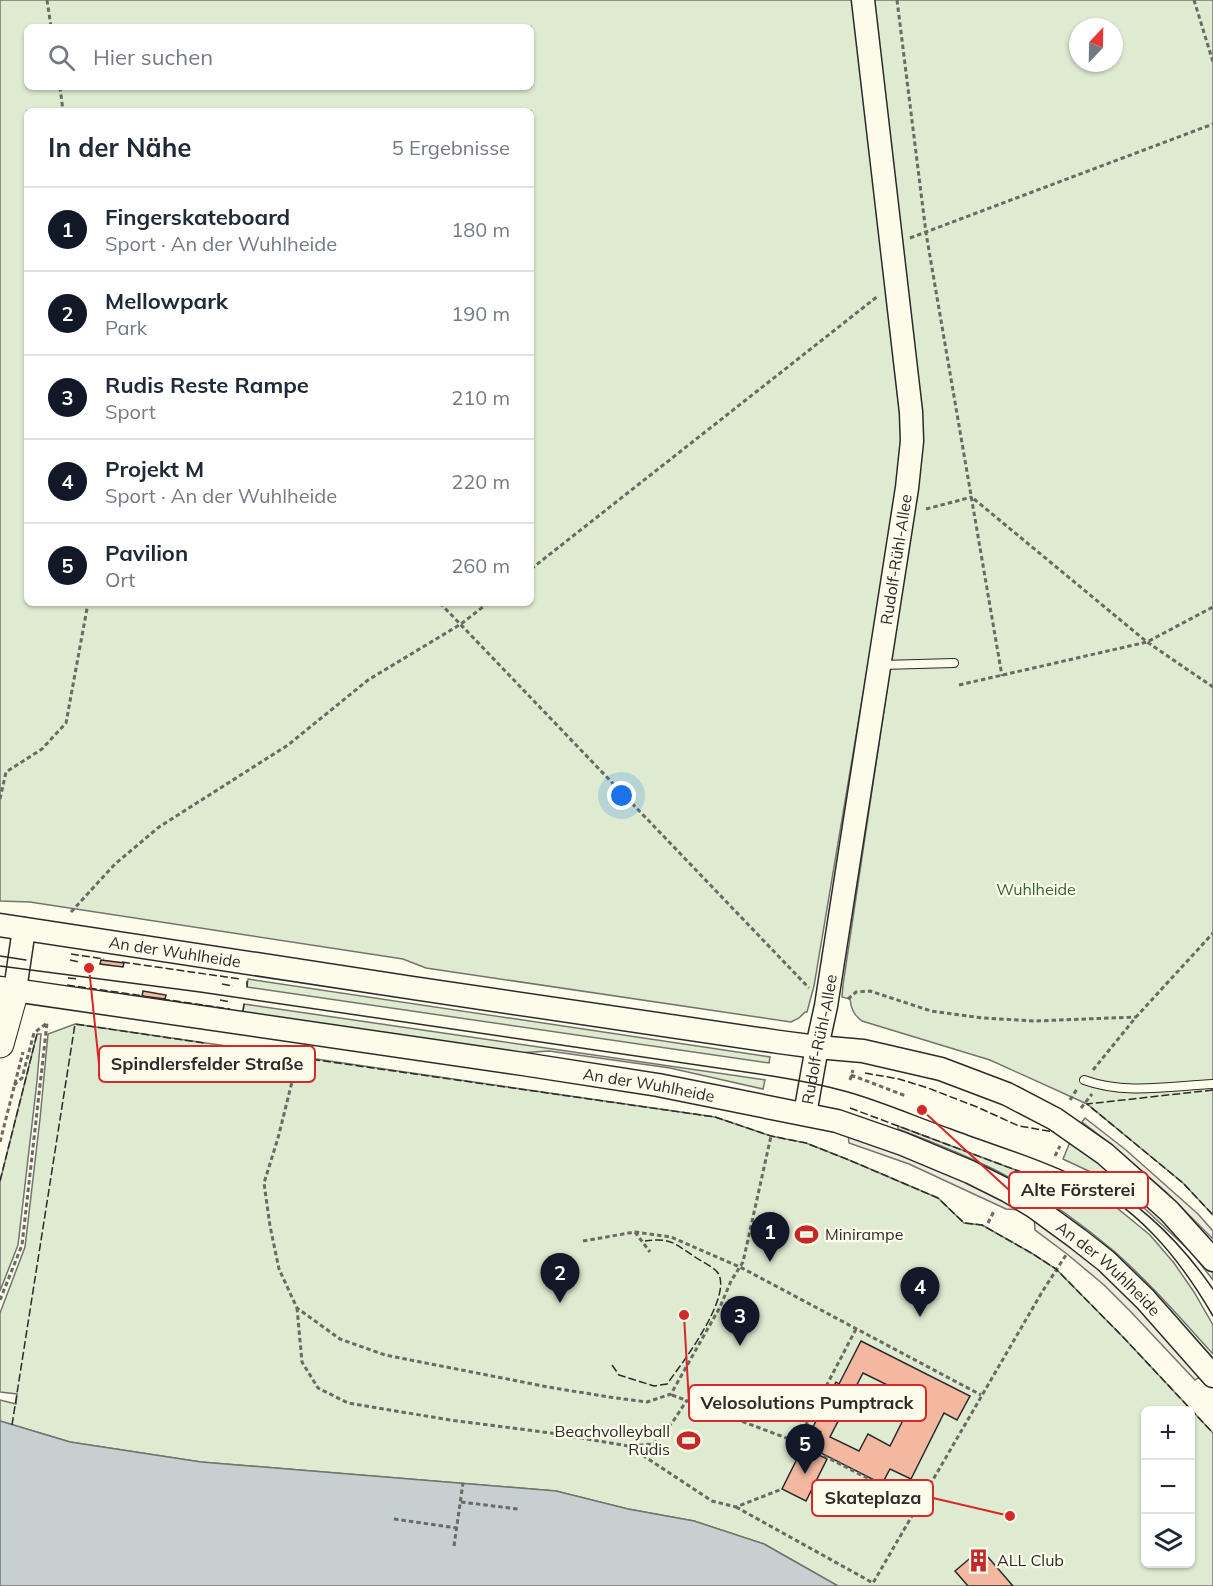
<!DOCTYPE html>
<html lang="de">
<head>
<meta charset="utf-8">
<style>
  body { margin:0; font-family:Mulish,sans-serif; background:#f2f2f3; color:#1f2937 }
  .controls { position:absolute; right:18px; bottom:18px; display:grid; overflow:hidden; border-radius:9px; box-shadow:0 2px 4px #0004 }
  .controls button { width:54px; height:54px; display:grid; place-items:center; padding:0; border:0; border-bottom:2px solid #e0e1e3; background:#fff; color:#1f2937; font:30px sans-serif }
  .compass { position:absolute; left:1069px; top:18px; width:54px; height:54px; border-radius:50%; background:#fff; box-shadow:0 2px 4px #0004; rotate:22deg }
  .you { position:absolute; left:622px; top:796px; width:21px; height:21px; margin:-15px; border:4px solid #fff; border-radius:50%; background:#1a73e8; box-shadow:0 0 0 9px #1a73e833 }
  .badge { display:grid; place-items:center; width:39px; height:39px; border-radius:50%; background:#111827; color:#fff; font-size:20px; font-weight:700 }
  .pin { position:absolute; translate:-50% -50px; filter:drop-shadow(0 2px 3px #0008) }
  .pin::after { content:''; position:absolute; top:32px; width:21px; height:18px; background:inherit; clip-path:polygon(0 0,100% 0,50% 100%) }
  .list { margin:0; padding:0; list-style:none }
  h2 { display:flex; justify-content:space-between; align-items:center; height:78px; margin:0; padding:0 24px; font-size:26px }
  h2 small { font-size:20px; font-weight:400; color:#747a83 }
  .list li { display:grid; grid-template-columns:39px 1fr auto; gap:18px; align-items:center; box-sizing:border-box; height:84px; padding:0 24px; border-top:2px solid #e0e1e3 }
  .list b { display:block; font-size:22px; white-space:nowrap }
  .list p { margin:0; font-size:20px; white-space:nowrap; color:#747a83 }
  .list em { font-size:20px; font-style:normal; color:#747a83 }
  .icon { flex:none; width:33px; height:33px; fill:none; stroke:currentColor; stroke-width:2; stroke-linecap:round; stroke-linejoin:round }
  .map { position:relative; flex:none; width:1213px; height:1586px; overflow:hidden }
  .search { position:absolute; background:#fff; box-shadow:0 2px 4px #0004; left:24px; top:24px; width:510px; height:66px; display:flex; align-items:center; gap:15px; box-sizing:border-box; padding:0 21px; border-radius:9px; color:#747a83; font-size:22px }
  .panel { position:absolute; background:#fff; box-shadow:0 2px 4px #0004; left:24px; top:108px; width:510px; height:498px; border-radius:9px }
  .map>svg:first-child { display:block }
</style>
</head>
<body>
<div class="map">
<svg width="1213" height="1586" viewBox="0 0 1213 1586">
  <rect width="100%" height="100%" fill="#fdfbea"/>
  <path fill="#deebd1" stroke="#74746e" stroke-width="1.5" fill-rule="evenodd" d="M0 0H853L902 434 897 492 814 986 807 1012H805L799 1018 791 1022 426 968 403 959 30 902 0 901ZM27 27H531V87H27ZM27 111H531V603H27Z
    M872 0H1213V1215L1183 1183 1087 1104 990 1060 862 1021C854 1015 851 1009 850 999L842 997 843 985 917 488ZM1078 27H1114V63H1078Z
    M248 979 770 1057 769 1063 247 987Z
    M244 1004 765 1080 763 1089 670 1068 549 1051 518 1053 243 1012Z
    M75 1024 715 1117 771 1136 806 1143 849 1160 938 1198 964 1223 982 1225 1033 1254 1056 1269 1123 1337 1213 1433V1586H838L764 1544 694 1521 628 1509 556 1491 201 1462 70 1442 0 1421V1400L16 1404 17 1394 0 1392V1313L25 1247 40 1119 48 1034ZM1146 1410H1190V1564H1146Z
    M37 1034H41L37 1081 18 1245 0 1291V1181Z
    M898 1126 1037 1178 1051 1185 1057 1174 1101 1195 1150 1235 1174 1263 1194 1292 1213 1325V1354C1181 1319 1150 1283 1115 1252 1081 1223 1038 1193 999 1172 966 1155 932 1142 898 1129Z
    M1070 1142C1124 1179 1170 1224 1213 1273V1280L1192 1253 1144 1208 1110 1181 1063 1159Z"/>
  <path fill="#eceadb" stroke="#74746e" stroke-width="1.5" d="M1085 1118 1126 1150 1198 1214 1213 1231V1239L1165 1191 1112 1145 1082 1122Z
    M848 1134 947 1172 1023 1210 1006 1209 909 1164 849 1143Z
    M1034 1217 1122 1287 1201 1376 1195 1380 1131 1312 1104 1285 1067 1254 1035 1230Z"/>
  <path fill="#c7d0d0" stroke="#74746e" stroke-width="1.5" d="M0 1421 70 1442 201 1462 556 1491 628 1509 694 1521 764 1544 838 1586H0Z"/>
  <path fill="#f2b8a0" stroke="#2b2b2b" stroke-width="1.5" fill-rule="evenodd" d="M101 960 124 963 123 967 100 964Z
    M143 991 166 995 165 999 142 996Z
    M861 1341 970 1396 957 1420 944 1413 911 1479 890 1469 882 1484 813 1449 821 1432 813 1427 836 1382 839 1384ZM863 1373 914 1398 890 1446 868 1434 859 1451 830 1437Z
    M803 1447 827 1459 806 1501 782 1489Z
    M981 1549 1013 1586H968L955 1571Z"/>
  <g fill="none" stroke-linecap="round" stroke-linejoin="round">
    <defs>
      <path id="service" d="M882 665 954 663
        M1084 1080C1125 1095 1171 1086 1213 1084"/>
      <g id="secondary">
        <path id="s1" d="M0 925 413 988 779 1042 817 1047 863 1051 941 1069 1007 1094 1055 1119 1105 1154 1169 1211 1213 1260"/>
        <path id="s2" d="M0 988 523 1064 658 1085 837 1121 903 1144 970 1172 1008 1191 1033 1206 1078 1239 1106 1261 1145 1299 1213 1376"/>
        <path d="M15 990 24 929"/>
        <path id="s3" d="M805 1114 817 1047 826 1006 907 488 912 441 911 412 863 0"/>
      </g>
      <path id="trunk" d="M0 1044 15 990"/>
    </defs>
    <use href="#service" stroke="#2b2b2b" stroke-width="10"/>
    <use href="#secondary" stroke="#2b2b2b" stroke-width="25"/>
    <use href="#trunk" stroke="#2b2b2b" stroke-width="29"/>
    <path stroke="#6a6964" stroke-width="3" stroke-dasharray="4.5 3" stroke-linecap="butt" d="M47 0 51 27
      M897 0 926 233 1002 676
      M1194 0 1213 62
      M60 87 63 111
      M910 238 1213 124
      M974 499 1147 642 1213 687
      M926 509 972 497
      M531 569 878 296
      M440 603 809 988
      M959 685 1147 642 1213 607
      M0 799 6 772 42 749 66 723 88 603
      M71 912 115 864 159 827 288 745 368 680 461 624 488 603
      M848 999 856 992 870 991 931 1011 983 1018 1035 1021 1136 1017
      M299 1054 278 1138 264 1183 270 1226 279 1269 297 1308 340 1339 385 1355 548 1387 609 1397 647 1402 671 1394 720 1307 731 1281 743 1262 771 1136
      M1093 1070 1136 1017 1213 933
      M851 1075 906 1096
      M850 1080 853 1070
      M14 1085 22 1078 34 1033 47 1023
      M1070 1100 1077 1089
      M1081 1108 1092 1094
      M0 1142 23 1052
      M1055 1156 1060 1146
      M1041 1189 1048 1171
      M988 1223 994 1211
      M635 1232 650 1252
      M583 1241 635 1232 671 1237 740 1267 981 1395
      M0 1300 22 1245 47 1023
      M297 1308 302 1362 318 1388 348 1403 450 1420 551 1433 628 1446 654 1444 674 1420 687 1400
      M856 1329 797 1442 918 1504
      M672 1395 797 1442
      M630 1447 712 1501 736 1507 782 1489
      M461 1502 518 1509
      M736 1507 873 1583 1042 1292 1066 1255
      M394 1519 457 1528
      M454 1546 463 1483"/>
    <use href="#service" stroke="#fdfbea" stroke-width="8"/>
    <use href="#secondary" stroke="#fdfbea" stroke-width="22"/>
    <use href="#trunk" stroke="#fdfbea" stroke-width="27"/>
    <path stroke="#2b2b2b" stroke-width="1.5" d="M0 956 26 960
      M0 966 200 992 772 1076C797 1080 823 1085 848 1092 883 1102 917 1117 951 1129 990 1144 1032 1156 1070 1174 1136 1206 1177 1254 1213 1316
      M1091 1176C1141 1203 1181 1243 1213 1289"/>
    <path stroke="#2b2b2b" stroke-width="1.5" stroke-dasharray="8 3" stroke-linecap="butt" d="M71 954 104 959
      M70 960 79 962
      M122 962 240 979
      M68 978 78 979
      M222 984 233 986
      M67 985 144 996
      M247 987V981
      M162 999 230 1009
      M220 1000 231 1002
      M243 1011 244 1004
      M865 1073 899 1079 928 1088 977 1107 1019 1126 1054 1132
      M1213 1090 1087 1104 1183 1183 1213 1215
      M850 1108 1037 1178 1036 1183
      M0 1181 37 1034
      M612 1365 619 1375 654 1386 667 1384C681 1365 733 1297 718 1273 714 1267 702 1262 695 1257 675 1244 671 1237 645 1241
      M12 1425 75 1024 204 1043 202 1055 280 1067 308 1072 310 1059 715 1117 771 1136 806 1143 849 1160 938 1198 964 1223 982 1225 1033 1254 1056 1269 1123 1337 1213 1433"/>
  </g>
  <defs>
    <symbol id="stadium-bare" viewBox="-9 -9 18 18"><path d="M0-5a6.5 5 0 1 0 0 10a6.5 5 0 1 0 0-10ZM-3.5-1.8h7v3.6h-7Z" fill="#c62828" stroke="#fdfbea" stroke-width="2.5" paint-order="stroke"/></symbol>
    <symbol id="building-bare" viewBox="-9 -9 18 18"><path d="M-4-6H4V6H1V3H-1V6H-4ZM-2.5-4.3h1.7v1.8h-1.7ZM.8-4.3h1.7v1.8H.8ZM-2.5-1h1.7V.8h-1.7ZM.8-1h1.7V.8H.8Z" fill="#c62828" stroke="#fdfbea" stroke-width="2.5" paint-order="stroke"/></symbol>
  </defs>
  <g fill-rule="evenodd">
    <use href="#stadium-bare" x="790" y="1218" width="33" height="33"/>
    <use href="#stadium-bare" x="672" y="1424" width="33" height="33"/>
    <use href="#building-bare" x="962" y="1544" width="33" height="33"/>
  </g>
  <g text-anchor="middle" stroke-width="4.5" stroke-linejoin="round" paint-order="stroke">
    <g font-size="16" fill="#2b2b2b" stroke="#fdfbea">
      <text dy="6" stroke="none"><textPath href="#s3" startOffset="562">Rudolf-Rühl-Allee</textPath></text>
      <text dy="6" stroke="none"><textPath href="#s1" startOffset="177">An der Wuhlheide</textPath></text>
      <text dy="6" stroke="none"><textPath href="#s3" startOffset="76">Rudolf-Rühl-Allee</textPath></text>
      <text dy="6" stroke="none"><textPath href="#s2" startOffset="656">An der Wuhlheide</textPath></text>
      <text dy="6" stroke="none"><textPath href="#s2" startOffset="1160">An der Wuhlheide</textPath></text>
    </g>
    <g font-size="16" fill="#34623c" stroke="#fdfbea">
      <text x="1036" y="895">Wuhlheide</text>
    </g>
    <g font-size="16" fill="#2b2b2b" stroke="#fdfbea" text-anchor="start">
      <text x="825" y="1240">Minirampe</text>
      <text x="670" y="1437" text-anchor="end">Beachvolleyball<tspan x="670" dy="18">Rudis</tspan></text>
      <text x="997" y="1566">ALL Club</text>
    </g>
  </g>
  <path fill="none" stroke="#d62828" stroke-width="2" d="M89 968L99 1064M922 1110L1009 1190M684 1315L689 1403M1010 1516L933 1498"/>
  <g fill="#d62828" stroke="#fdfbea" stroke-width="2">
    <circle cx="89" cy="968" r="6"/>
    <circle cx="922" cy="1110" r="6"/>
    <circle cx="684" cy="1315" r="6"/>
    <circle cx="1010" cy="1516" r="6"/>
  </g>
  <g fill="#fdfbea" stroke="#d62828" stroke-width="2">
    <rect x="99" y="1046" width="216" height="36" rx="6"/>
    <rect x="1009" y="1172" width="139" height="36" rx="6"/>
    <rect x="689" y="1385" width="237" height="36" rx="6"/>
    <rect x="812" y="1480" width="121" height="36" rx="6"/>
  </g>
  <g font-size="18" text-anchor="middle" font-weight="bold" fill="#2b2b2b">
    <text x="207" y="1070">Spindlersfelder Straße</text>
    <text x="1078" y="1196">Alte Försterei</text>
    <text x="807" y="1409">Velosolutions Pumptrack</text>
    <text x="873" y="1504">Skateplaza</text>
  </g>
</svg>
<div class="controls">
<button>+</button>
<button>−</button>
<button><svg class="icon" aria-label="layers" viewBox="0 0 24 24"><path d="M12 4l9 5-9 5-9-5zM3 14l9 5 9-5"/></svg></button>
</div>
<svg class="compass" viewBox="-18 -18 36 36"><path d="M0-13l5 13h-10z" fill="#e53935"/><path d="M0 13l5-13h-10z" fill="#747a83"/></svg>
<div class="you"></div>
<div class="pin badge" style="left:770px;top:1262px">1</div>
<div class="pin badge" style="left:560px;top:1303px">2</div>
<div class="pin badge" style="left:740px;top:1346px">3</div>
<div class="pin badge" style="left:920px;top:1317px">4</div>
<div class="pin badge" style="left:805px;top:1474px">5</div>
<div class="search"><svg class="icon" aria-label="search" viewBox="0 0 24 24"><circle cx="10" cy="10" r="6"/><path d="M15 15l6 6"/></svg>Hier suchen</div>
<section class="panel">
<h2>In der Nähe<small>5 Ergebnisse</small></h2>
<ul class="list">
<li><span class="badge">1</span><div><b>Fingerskateboard</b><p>Sport · An der Wuhlheide</p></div><em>180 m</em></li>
<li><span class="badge">2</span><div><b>Mellowpark</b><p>Park</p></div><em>190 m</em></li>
<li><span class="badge">3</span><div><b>Rudis Reste Rampe</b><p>Sport</p></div><em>210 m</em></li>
<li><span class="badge">4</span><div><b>Projekt M</b><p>Sport · An der Wuhlheide</p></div><em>220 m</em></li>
<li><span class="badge">5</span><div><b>Pavilion</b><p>Ort</p></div><em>260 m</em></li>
</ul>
</section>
</div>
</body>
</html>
